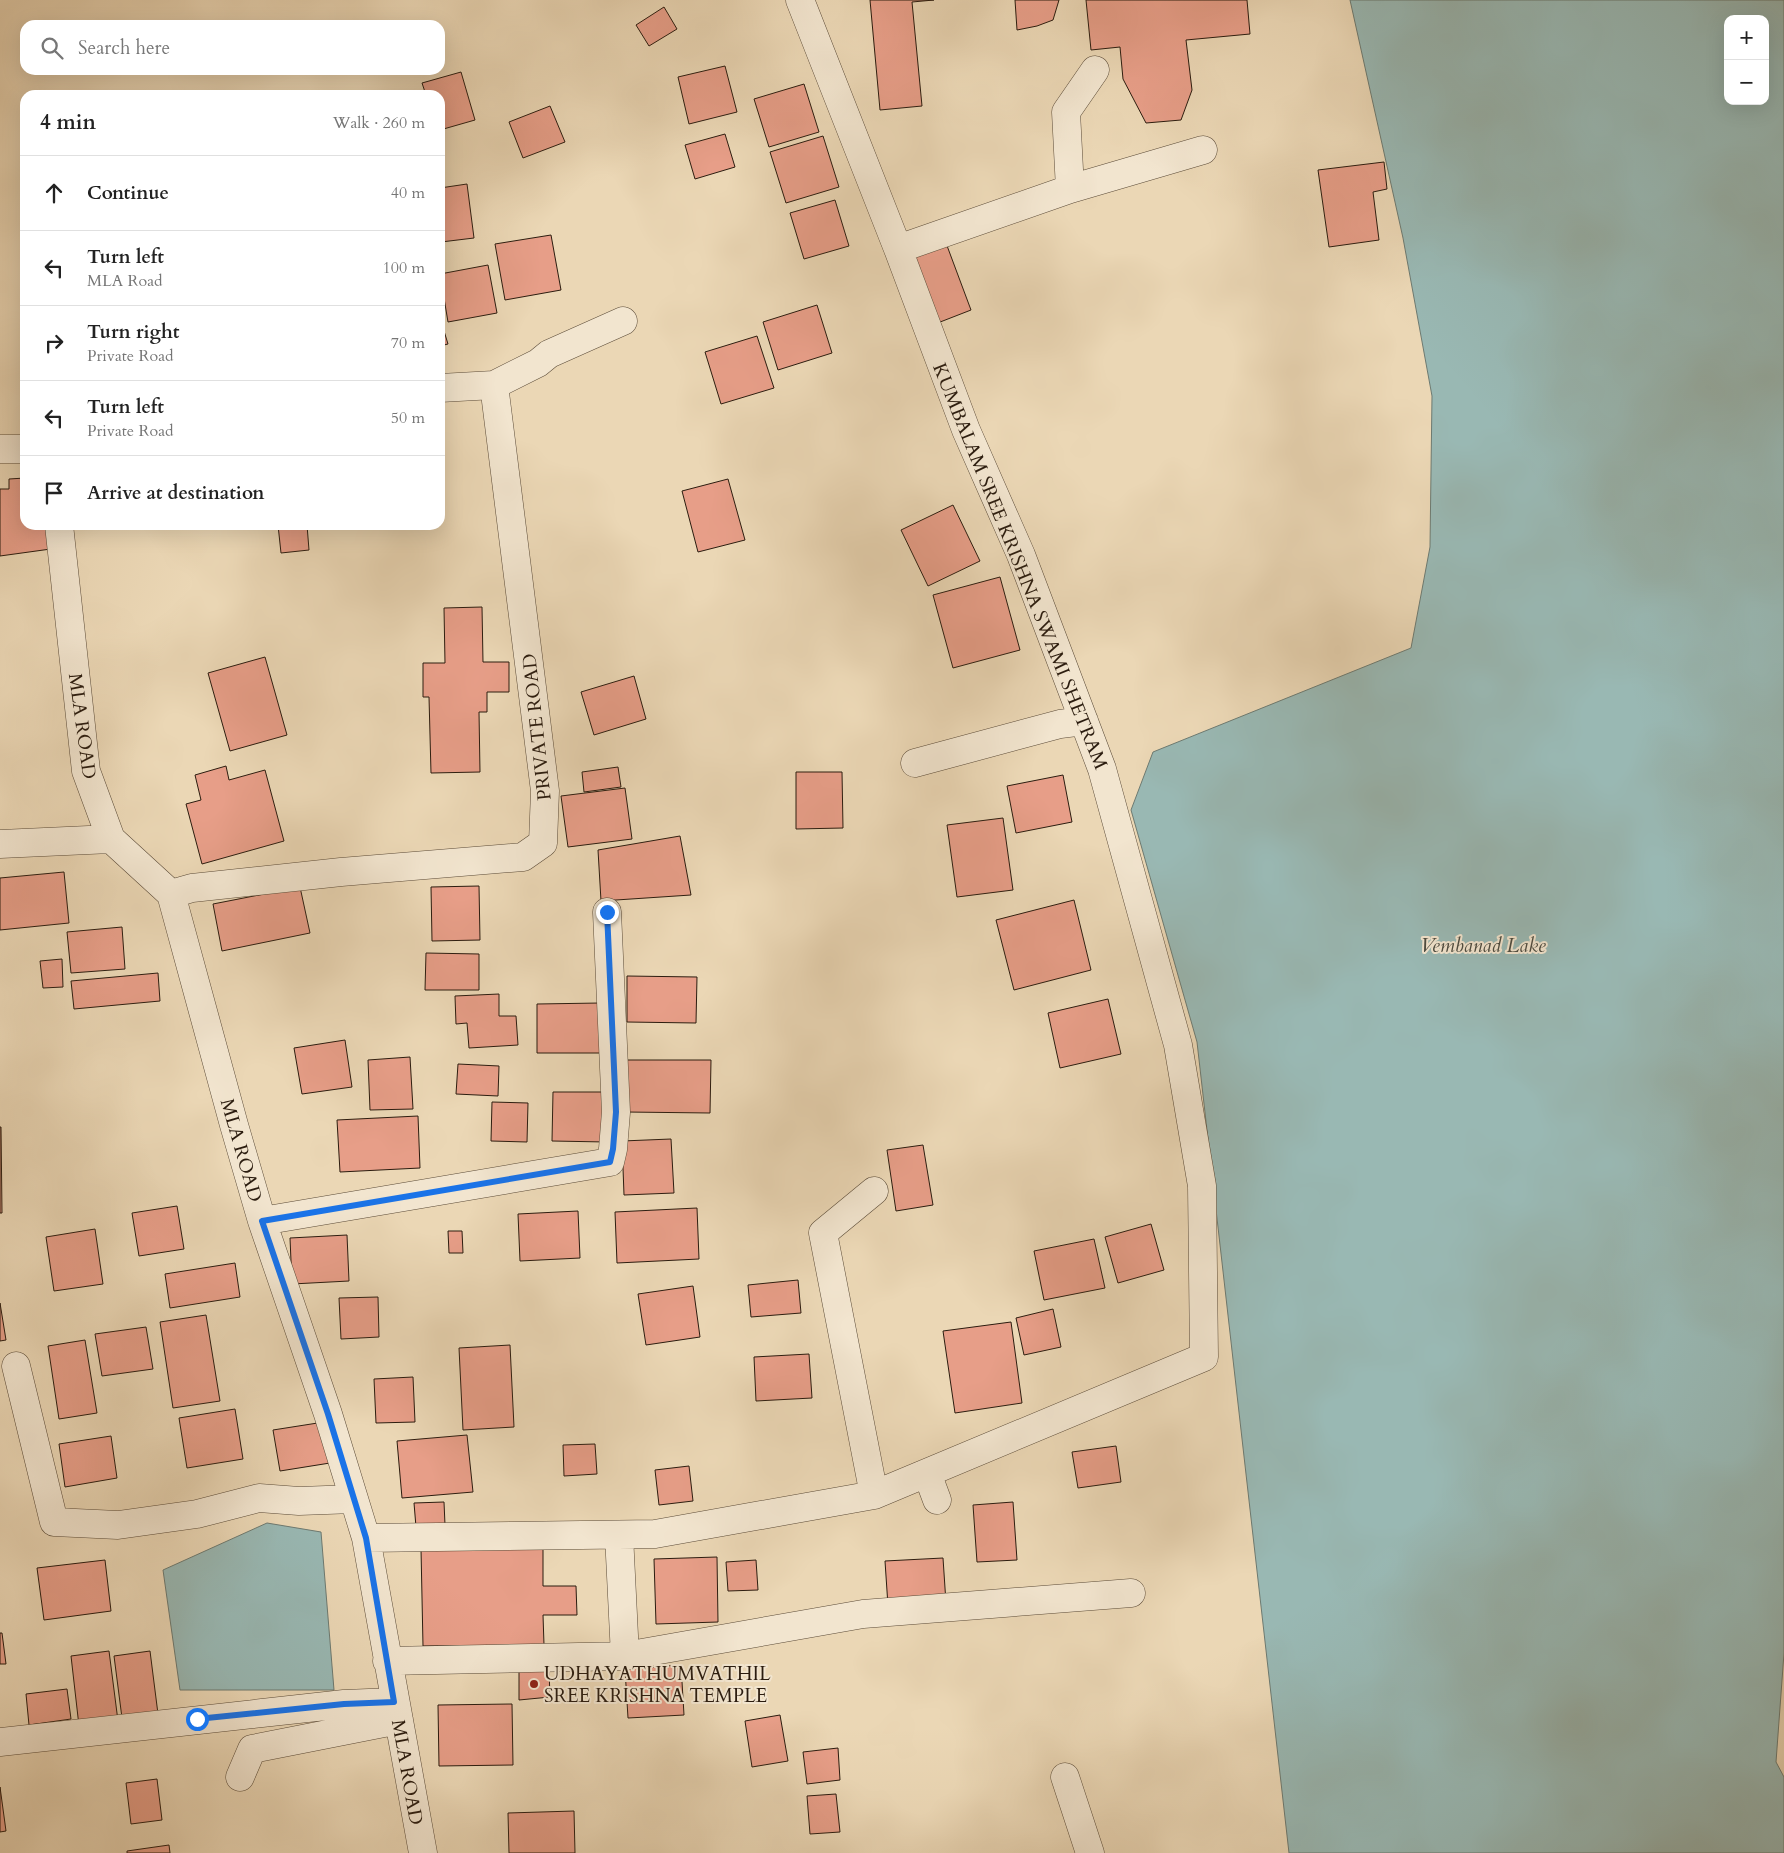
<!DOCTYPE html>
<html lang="en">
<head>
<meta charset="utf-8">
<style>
  body { margin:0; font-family:Cardo,serif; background:#f2f2f2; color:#222 }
  .controls { position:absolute; right:15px; top:15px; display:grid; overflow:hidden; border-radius:10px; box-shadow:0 5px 20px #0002 }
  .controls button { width:45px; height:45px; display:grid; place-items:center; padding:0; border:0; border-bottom:1px solid #e0e0e0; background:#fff; color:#222; font:25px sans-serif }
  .stop { position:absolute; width:15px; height:15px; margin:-11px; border:4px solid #1a73e8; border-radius:50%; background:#fff }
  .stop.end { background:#1a73e8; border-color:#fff; box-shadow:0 1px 5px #0008 }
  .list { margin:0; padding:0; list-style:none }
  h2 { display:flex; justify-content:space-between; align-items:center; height:65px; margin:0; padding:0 20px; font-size:21px }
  h2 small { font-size:16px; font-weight:400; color:#767676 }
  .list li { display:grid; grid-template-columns:32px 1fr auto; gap:15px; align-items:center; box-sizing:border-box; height:75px; padding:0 20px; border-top:1px solid #e0e0e0 }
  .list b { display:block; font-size:19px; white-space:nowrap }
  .list p { margin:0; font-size:16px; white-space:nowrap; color:#767676 }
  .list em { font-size:16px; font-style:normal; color:#767676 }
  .icon { flex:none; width:28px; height:28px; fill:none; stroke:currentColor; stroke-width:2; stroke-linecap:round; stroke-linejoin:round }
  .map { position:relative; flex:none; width:1784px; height:1853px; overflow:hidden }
  .search { position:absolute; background:#fff; box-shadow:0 5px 20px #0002; left:20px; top:20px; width:425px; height:55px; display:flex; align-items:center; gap:12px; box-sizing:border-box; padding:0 18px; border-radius:15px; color:#767676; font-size:19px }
  .panel { position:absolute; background:#fff; box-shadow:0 5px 20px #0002; left:20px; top:90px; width:425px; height:440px; border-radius:15px }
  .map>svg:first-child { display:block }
</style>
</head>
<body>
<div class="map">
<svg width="1784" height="1853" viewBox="0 0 1784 1853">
  <rect width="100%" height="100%" fill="#ebd7b5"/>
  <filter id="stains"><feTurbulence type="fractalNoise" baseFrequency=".004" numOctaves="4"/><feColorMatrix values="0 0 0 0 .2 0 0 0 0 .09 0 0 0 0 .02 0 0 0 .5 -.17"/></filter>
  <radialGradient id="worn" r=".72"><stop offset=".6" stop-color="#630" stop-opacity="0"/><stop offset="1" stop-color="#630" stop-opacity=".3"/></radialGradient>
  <path fill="#99b8b3" stroke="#6d7a71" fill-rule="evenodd" d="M1350 0H1784V1653L1776 1762 1784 1777V1853H1289L1197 1042 1131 810 1153 752 1411 648 1430 547 1432 396 1403 238ZM1728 19H1765V101H1728Z
    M267 1523 321 1532 334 1690H180L163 1570Z"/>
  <path fill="#e79e88" stroke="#2b1c0f" d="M870 0H934L912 2 922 106 880 110Z
    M1015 0H1059L1053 20 1037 26 1017 30Z
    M1086 0H1247L1250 34 1186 40 1192 90 1181 120 1146 123 1123 79 1120 47 1091 50Z
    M664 7 677 29 649 46 636 25Z
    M725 66 737 112 689 124 678 77Z
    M461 72 475 120 440 130V95H426L422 83Z
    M804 84 819 132 769 147 754 99Z
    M550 106 565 142 523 158 509 122Z
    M725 134 735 167 695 179 685 145Z
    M823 136 839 187 786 203 770 152Z
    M1384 162 1387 189 1373 192 1379 240 1329 247 1318 170Z
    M467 184 474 238 441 242 440 188Z
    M835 200 849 246 804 259 790 213Z
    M551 235 561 290 505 300 495 244Z
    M946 243 971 310 935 324 910 257Z
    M488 265 497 313 448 322 440 274Z
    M817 305 832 353 778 370 763 322Z
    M440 318 448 344 440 346Z
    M757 336 774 388 721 404 705 352Z
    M25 478V525H58V548L0 556V489H9V479Z
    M728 479 745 540 698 552 682 491Z
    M953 505 980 561 928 586 901 530Z
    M278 525H307L309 550 281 553Z
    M1000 577 1020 650 953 668 933 595Z
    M482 607 483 662H509V692H487V712H479L480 772 431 773 429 697H423V663H445L444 608Z
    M265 657 287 735 230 751 208 673Z
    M634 676 646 719 594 735 581 692Z
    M226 766 229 780 265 770 284 841 202 864 186 804 201 800 195 775Z
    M618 767 621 787 584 792 582 772Z
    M796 772H842L843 828 796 829Z
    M1063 775 1072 822 1016 833 1007 786Z
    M625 788 632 839 568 847 561 796Z
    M1003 818 1013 890 957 897 947 825Z
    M680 836 691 895 601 901 598 850Z
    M64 872 69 923 0 930V878Z
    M479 886 480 940 432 941 431 887Z
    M300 887 310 933 222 951 213 904Z
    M1074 900 1091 970 1014 990 996 920Z
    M122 927 125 969 71 973 67 932Z
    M426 953 479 954V990H425Z
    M62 959 63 987 43 988 40 961Z
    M158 973 160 1001 74 1009 71 981Z
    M627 976 697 977 696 1023 627 1022Z
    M499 994V1016H516L518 1045 469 1048 467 1023 456 1024 455 996Z
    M1108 999 1121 1054 1060 1068 1048 1013Z
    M600 1003V1053H537V1004Z
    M345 1040 352 1087 302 1094 294 1048Z
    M410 1057 413 1109 370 1110 368 1060Z
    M627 1060H711L710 1113 626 1112Z
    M458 1064 499 1066 498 1096 456 1094Z
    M553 1092H606V1142L552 1141Z
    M492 1102 528 1103 527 1142 491 1141Z
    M418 1116 420 1168 340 1172 337 1120Z
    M0 1127H1L2 1213H0Z
    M671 1139 674 1193 624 1195 622 1141Z
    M923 1145 933 1205 896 1211 887 1150Z
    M177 1206 184 1249 139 1256 132 1213Z
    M697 1208 699 1259 617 1263 615 1212Z
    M578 1211 580 1258 520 1261 518 1214Z
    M1151 1224 1164 1270 1118 1283 1105 1237Z
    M95 1229 103 1284 54 1291 46 1237Z
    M448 1231H462L463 1253H449Z
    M347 1235 349 1281 292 1284 290 1238Z
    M1094 1239 1105 1288 1044 1300 1034 1251Z
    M235 1263 240 1297 170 1308 165 1274Z
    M798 1280 801 1313 751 1317 748 1285Z
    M693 1286 700 1337 646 1345 638 1294Z
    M378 1297 379 1337 341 1339 339 1298Z
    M0 1303 6 1340 0 1341Z
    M1053 1309 1061 1347 1024 1355 1016 1318Z
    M206 1315 220 1401 173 1408 160 1322Z
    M1011 1322 1022 1403 955 1413 943 1331Z
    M146 1327 153 1369 102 1376 95 1334Z
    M85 1340 97 1413 59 1419 48 1346Z
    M510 1345 514 1427 463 1430 459 1348Z
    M809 1354 812 1398 756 1401 754 1357Z
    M413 1377 415 1422 376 1423 374 1379Z
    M235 1409 243 1459 187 1468 179 1418Z
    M324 1422 330 1463 280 1471 273 1430Z
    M467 1435 473 1492 402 1498 397 1441Z
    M111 1436 117 1478 65 1487 59 1444Z
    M595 1444 597 1474 564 1476 563 1445Z
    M1116 1446 1121 1482 1078 1488 1072 1452Z
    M689 1466 693 1501 659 1505 655 1470Z
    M444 1502 445 1525 416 1527 414 1503Z
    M1013 1502 1017 1560 977 1562 973 1505Z
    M543 1548V1586H576L577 1615H543L544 1645 423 1646 421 1549Z
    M717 1557 718 1622 656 1624 654 1559Z
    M943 1558 946 1603 888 1606 885 1561Z
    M105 1560 111 1611 44 1620 37 1568Z
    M756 1560 758 1590 728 1591 726 1562Z
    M0 1633H2L6 1664H0Z
    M109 1651 118 1721 79 1726 71 1656Z
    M150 1651 158 1714 122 1718 114 1656Z
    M681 1665 684 1715 628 1718 625 1669Z
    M519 1670H549L550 1697 519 1700Z
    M67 1689 71 1719 29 1725 26 1694Z
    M512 1704 513 1765 439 1766 438 1705Z
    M780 1715 788 1761 752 1767 745 1721Z
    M838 1748 840 1780 807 1784 803 1752Z
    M157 1779 162 1820 131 1824 126 1783Z
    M0 1787 6 1831 0 1832Z
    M836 1794 840 1832 810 1834 807 1796Z
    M574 1811 575 1853H509L508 1813Z
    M169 1845 170 1853H127V1851Z"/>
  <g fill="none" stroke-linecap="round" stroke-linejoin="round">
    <defs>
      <path id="minor" d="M1070 189 1066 112 1095 70
        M898 249 1070 189 1203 150
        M440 388 494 385 538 363 549 354 623 321
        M0 449H25
        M59 525 86 771 111 839 171 894 234 1125 262 1221 328 1414 366 1538 423 1853
        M915 763 1060 724 1084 721
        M0 844 111 839
        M171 894 192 888 341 872 523 857 543 843 545 791 494 385
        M874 1191 823 1233 874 1495
        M262 1221 610 1162 613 1149 616 1112 607 912
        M16 1366 54 1522 118 1525 197 1514 259 1498 299 1501 354 1499
        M927 1473 937 1500
        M619 1535 625 1656
        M366 1538 655 1534 874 1495 1204 1357 1202 1186 1178 1045 1102 769 1021 555 966 430 898 249 800 0
        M387 1661 625 1656 863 1614 1131 1593
        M0 1742 344 1704 394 1702
        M240 1777 252 1749 399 1720
        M1065 1777 1090 1853"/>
    </defs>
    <use href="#minor" stroke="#5b4b38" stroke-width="29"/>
    <use href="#minor" stroke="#f2e5cf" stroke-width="28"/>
  </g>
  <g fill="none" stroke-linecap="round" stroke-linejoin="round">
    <path stroke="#1a73e8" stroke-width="6" d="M197 1719 344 1704 394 1702 366 1538 328 1414 262 1221 610 1162 613 1149 616 1112 607 912"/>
  </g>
  <circle fill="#8f2418" stroke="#f2e5cf" stroke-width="2" cx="534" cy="1684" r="5"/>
  <g text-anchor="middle" stroke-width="4" stroke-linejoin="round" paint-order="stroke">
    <g font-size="19" fill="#2b1c0f" stroke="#f2e5cf">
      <text transform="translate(1021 566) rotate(68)" y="7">KUMBALAM SREE KRISHNA SWAMI SHETRAM</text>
      <text transform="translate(83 726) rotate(82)" y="7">MLA ROAD</text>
      <text transform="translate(536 727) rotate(-96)" y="7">PRIVATE ROAD</text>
      <text transform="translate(242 1150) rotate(74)" y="7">MLA ROAD</text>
      <text transform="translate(408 1772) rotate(80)" y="7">MLA ROAD</text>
    </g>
    <g font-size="19" fill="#2b1c0f" stroke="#f2e5cf" text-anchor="start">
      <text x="544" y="1680">UDHAYATHUMVATHIL<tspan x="544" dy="22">SREE KRISHNA TEMPLE</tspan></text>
    </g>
    <g font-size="20" font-style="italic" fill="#4c4b40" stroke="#f2e5cf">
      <text x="1483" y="952">Vembanad Lake</text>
    </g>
  </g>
  <rect width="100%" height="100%" filter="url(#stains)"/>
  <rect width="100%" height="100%" fill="url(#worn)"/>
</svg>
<div class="controls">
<button>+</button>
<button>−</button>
</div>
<div class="stop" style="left:197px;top:1719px"></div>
<div class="stop end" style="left:607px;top:912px"></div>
<div class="search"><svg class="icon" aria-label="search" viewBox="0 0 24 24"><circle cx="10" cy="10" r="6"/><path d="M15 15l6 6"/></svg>Search here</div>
<section class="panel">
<h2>4 min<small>Walk · 260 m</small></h2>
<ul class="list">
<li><svg class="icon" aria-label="ahead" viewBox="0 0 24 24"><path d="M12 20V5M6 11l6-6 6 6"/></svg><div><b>Continue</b></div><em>40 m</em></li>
<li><svg class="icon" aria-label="left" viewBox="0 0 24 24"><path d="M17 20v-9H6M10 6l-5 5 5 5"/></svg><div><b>Turn left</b><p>MLA Road</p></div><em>100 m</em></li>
<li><svg class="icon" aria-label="right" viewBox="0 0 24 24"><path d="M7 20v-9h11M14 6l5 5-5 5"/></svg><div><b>Turn right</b><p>Private Road</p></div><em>70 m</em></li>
<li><svg class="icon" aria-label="left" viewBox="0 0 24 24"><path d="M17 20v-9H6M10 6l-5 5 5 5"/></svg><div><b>Turn left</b><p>Private Road</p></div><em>50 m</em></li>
<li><svg class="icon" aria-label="arrive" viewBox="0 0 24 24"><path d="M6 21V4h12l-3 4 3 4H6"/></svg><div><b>Arrive at destination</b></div></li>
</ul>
</section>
</div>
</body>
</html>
